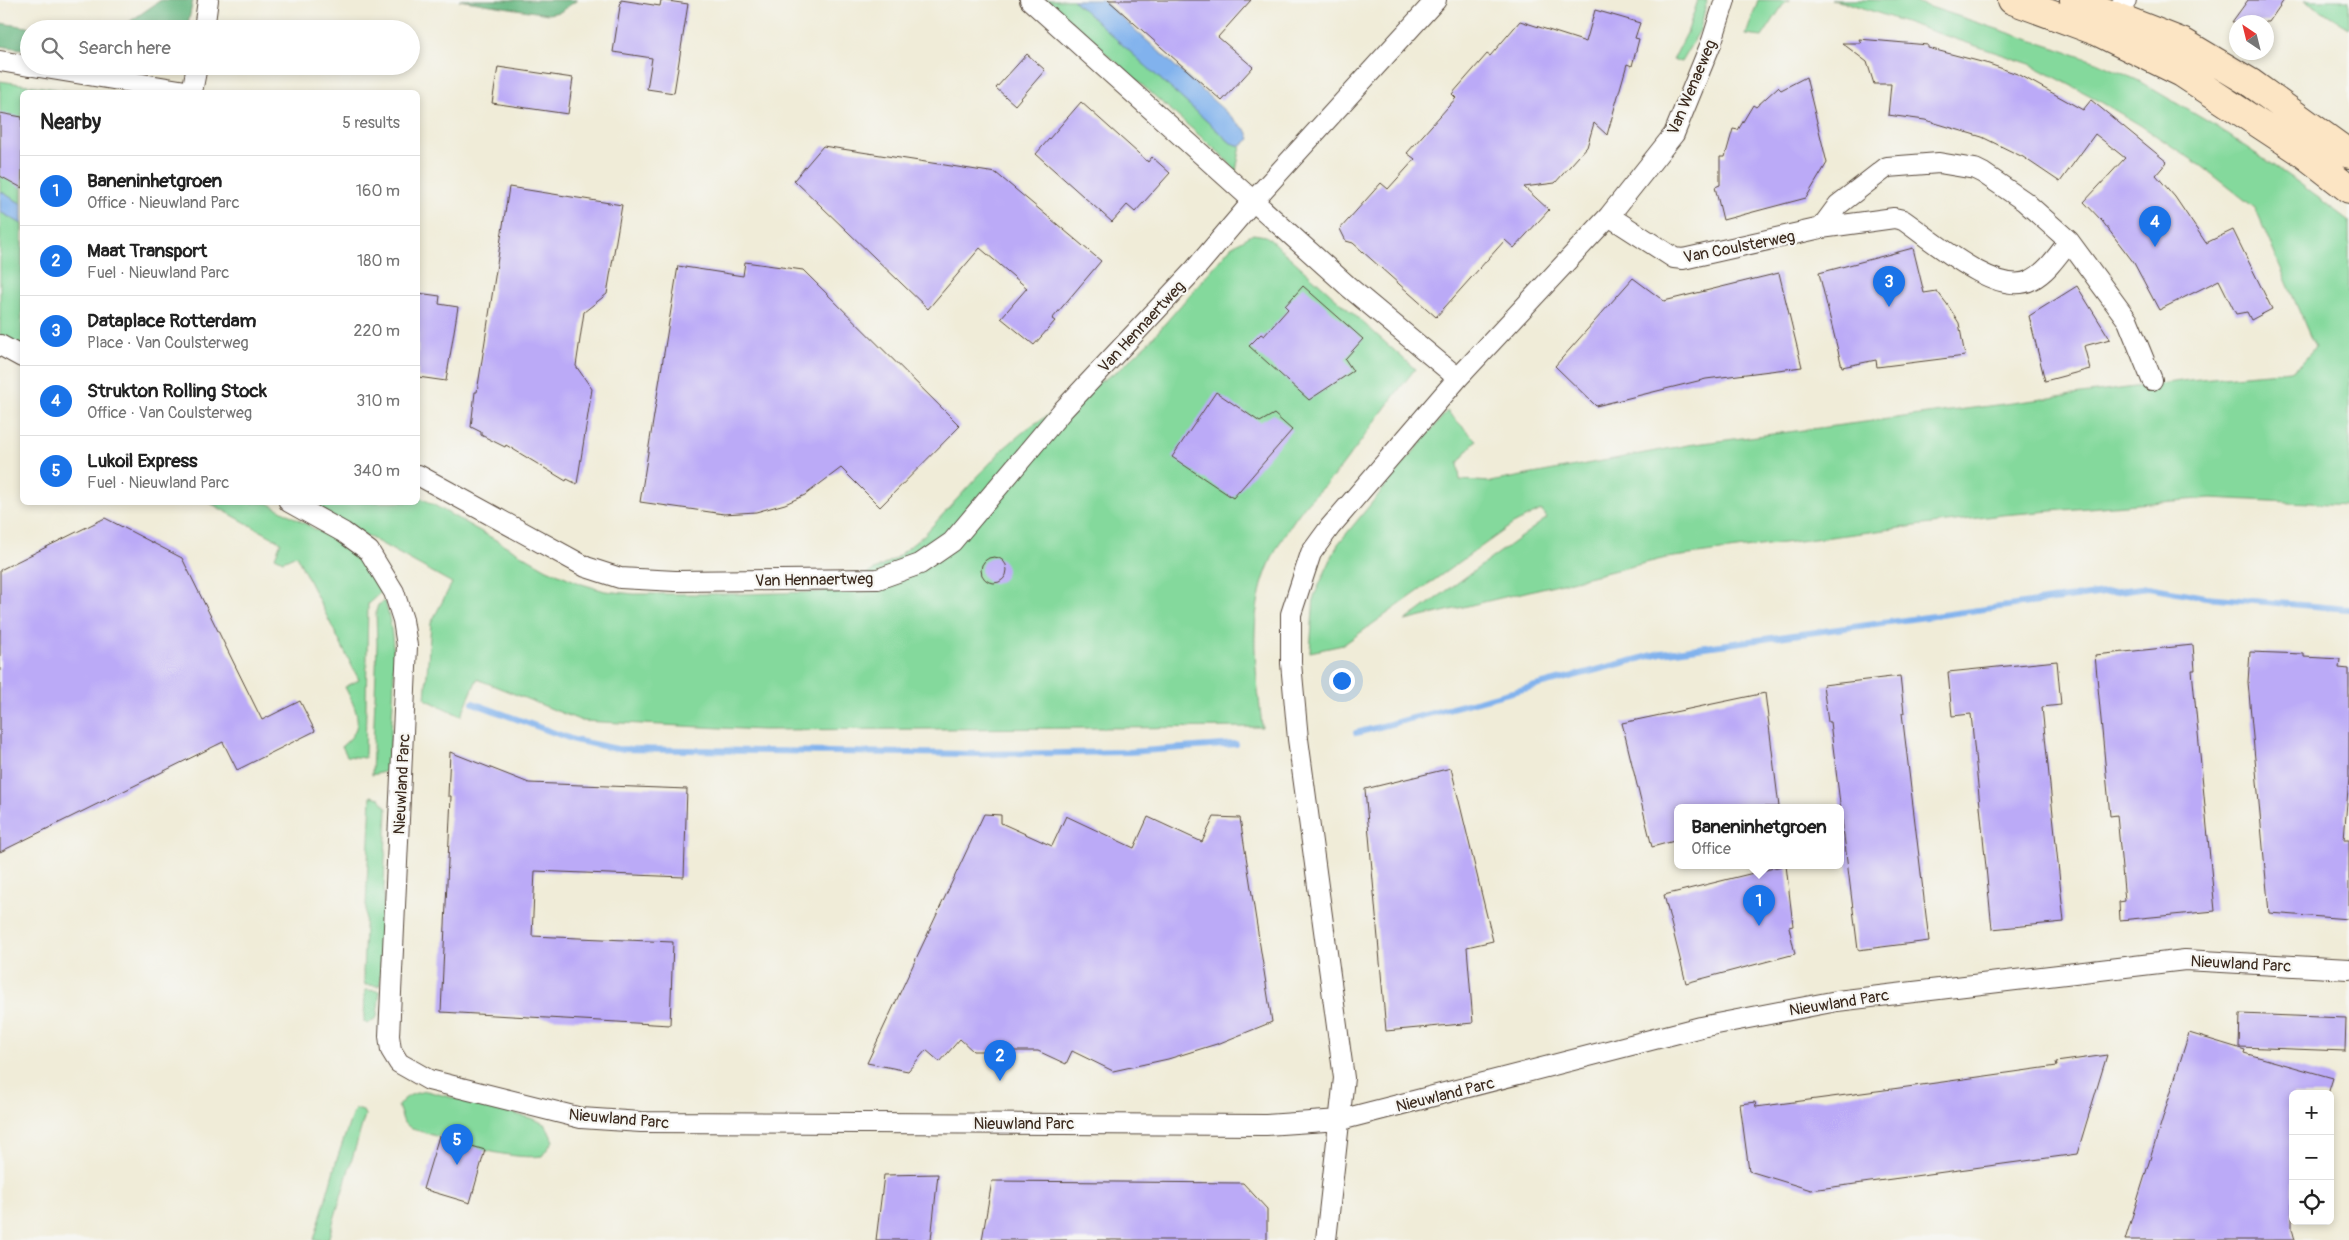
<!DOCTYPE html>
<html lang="en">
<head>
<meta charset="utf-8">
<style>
  body { margin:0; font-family:Pangolin,sans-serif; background:#f6f6f6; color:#222 }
  .controls { position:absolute; right:15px; bottom:15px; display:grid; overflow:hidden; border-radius:8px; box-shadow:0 2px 8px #0003 }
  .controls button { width:45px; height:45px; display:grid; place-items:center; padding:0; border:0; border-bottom:1px solid #e0e0e0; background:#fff; color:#222; font:25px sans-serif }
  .compass { position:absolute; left:2229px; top:15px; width:45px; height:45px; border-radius:50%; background:#fff; box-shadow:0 2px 8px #0003; rotate:325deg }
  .you { position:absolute; left:1341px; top:680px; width:18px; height:18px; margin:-12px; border:4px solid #fff; border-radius:50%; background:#1a73e8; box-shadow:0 0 0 8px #1a73e833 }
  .badge { display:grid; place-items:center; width:32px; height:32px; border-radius:50%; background:#1a73e8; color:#fff; font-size:16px; font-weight:700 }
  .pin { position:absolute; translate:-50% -41px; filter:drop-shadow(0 1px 2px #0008) }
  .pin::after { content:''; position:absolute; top:26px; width:18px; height:15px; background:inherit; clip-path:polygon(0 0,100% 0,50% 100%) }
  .popup { position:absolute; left:1674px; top:804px; width:170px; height:65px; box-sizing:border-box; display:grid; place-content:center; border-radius:8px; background:#fff; filter:drop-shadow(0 1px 4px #0005); font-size:16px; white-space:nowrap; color:#767676 }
  .popup b { font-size:19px; color:#222 }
  .popup::after { content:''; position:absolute; left:50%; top:100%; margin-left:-10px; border:10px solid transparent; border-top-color:#fff }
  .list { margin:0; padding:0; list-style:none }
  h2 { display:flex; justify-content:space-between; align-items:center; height:65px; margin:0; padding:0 20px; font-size:21px }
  h2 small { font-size:16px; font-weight:400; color:#767676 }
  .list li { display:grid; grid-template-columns:32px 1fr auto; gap:15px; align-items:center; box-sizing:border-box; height:70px; padding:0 20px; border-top:1px solid #e0e0e0 }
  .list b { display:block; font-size:19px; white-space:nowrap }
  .list p { margin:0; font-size:16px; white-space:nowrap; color:#767676 }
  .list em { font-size:16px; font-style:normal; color:#767676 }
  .icon { flex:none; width:28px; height:28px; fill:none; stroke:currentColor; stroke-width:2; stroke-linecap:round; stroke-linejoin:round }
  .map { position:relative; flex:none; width:2349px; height:1240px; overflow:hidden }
  .search { position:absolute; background:#fff; box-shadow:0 2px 8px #0003; left:20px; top:20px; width:400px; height:55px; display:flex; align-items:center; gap:12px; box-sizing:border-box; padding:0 18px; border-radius:28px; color:#767676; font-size:19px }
  .panel { position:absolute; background:#fff; box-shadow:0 2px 8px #0003; left:20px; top:90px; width:400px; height:415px; border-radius:8px }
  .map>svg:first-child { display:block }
</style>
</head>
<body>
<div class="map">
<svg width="2349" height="1240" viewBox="0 0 2349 1240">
  <rect width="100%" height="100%" fill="#f6f6f2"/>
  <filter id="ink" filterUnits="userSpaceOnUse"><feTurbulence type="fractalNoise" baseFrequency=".02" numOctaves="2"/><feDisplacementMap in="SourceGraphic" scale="10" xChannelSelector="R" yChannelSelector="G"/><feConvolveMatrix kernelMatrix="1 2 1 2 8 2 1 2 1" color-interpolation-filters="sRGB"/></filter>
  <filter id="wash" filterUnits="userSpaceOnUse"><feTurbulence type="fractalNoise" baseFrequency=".0096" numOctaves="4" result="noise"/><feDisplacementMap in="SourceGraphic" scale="20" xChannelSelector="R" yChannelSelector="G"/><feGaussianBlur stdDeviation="1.12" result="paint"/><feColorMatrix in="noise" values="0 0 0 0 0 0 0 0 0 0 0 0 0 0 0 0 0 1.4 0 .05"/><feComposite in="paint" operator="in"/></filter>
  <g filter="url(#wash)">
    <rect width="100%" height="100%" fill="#f0ecd8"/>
    <path fill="#84d99c" stroke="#60825d" d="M1045 0H1073L1231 143 1241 146 1236 171 1224 157Z
      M1698 0H1707L1700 30 1681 62 1673 60 1687 33Z
      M1758 0H1790L1785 2 1762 37 1746 35Z
      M1831 0H1909L2097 62 2137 80 2212 124 2299 183 2349 221V505L2211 498 2002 515 1666 558 1405 621 1547 518 1541 510 1513 524 1343 645 1310 652 1314 596 1338 544 1447 411 1476 440 1458 463 1460 480 1490 482 1688 445 2189 380 2291 371 2301 364 2315 348 2255 208 2203 167 2140 125 2089 95 2030 64 1848 3Z
      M2305 0H2349V28Z
      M0 81 76 92H22V204L0 191Z
      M0 212 22 224V347L0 335Z
      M1253 234 1266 236 1415 369C1388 402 1365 437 1339 470 1329 482 1317 492 1307 503 1286 529 1265 564 1259 598 1250 640 1258 685 1262 727L762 730 582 721 477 679 461 716 425 699 431 623 452 583 308 503 418 502V496L547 569 582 584 605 591 634 594H739L820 592 854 581 893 560 924 535 1003 449 1028 428 1120 369 1149 342 1231 247Z
      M210 503H268L342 544 367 570 382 591 368 604 365 758 347 756 342 746C366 727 357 711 345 687L359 680 296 555 283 561 275 557 281 542Z
      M385 601C401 654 391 713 389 767L384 772 372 775 377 644 376 611 378 605Z
      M371 796 380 798 387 809 380 986 365 985 363 973Z
      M365 990 380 991 377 1017 368 1024 364 1022Z
      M427 1091 534 1119 546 1125 553 1141 542 1156C504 1161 449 1139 412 1129L404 1123 398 1106C406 1095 414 1093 427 1091Z
      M356 1109 363 1111 365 1115 328 1240H314L337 1159 353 1112Z"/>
    <path fill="#6bb984" stroke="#537251" d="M161 0H193L187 29H119Z
      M459 0H577L560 12 548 14Z
      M0 23 42 29H29V50L0 46Z"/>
    <path fill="#81b2ed" stroke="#5e6e86" d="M1073 0H1102L1247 131 1250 139 1241 146 1231 143Z
      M0 191 22 204V224L0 212Z"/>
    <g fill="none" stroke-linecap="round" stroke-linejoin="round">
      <path stroke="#81b2ed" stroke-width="6" d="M473 703 574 740 617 749 979 754 1129 752 1236 744
        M1356 733 1661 653 2148 587 2205 597 2349 609"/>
    </g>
    <g id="blocks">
      <path fill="#bbaaf7" d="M621 0 660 6 661 0 688 4 674 93 647 89 652 58 613 52Z
        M1108 0H1251L1218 37 1253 67 1222 101Z
        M2248 0H2284L2269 22H2232Z
        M1595 10 1640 23 1635 38 1639 39 1632 66 1627 64 1607 135 1594 123 1587 147 1555 183 1524 187 1549 210 1514 248 1505 240 1436 317 1353 243 1346 241 1340 229 1381 183 1388 189 1415 159 1407 153 1456 98 1452 94 1487 54 1490 56 1520 21 1586 42Z
        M1859 39 1928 45V48L1989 64 2020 75 2083 110 2091 100 2167 162 2156 175 2175 197 2206 243 2233 230 2272 309 2251 320 2247 312 2236 314 2219 280 2159 310 2134 263 2102 221 2084 202 2125 158 2095 134 2060 182 2023 157 1982 137 1925 120 1888 115 1891 84H1874L1867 62 1842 43H1861Z
        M1027 54 1045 70 1015 105 996 88Z
        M498 67 573 78 568 114 492 103Z
        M1806 77 1827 163 1806 198 1723 220 1715 187 1720 185V157H1725L1733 129 1738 130 1753 105 1756 107 1778 87 1781 90Z
        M1081 102 1148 162 1152 157 1170 173 1135 212 1127 205 1112 222 1036 154Z
        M0 113 22 117V188L0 176Z
        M823 146 996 173 1101 261 1052 319 1055 321 1034 345 1001 318 1027 288 980 248 928 309 794 180Z
        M509 187 622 205 607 294 584 312 576 366 592 389 577 484 567 479 566 481 506 445 505 447 481 435V432L471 427 475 392H477Z
        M1913 248 1924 293 1937 291 1947 304 1959 323 1965 356 1877 367 1876 360 1842 367 1819 273Z
        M745 262 803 270 960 426 880 507 841 468 805 495 785 504 756 512 724 514 640 502 678 266 743 276Z
        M1779 273 1802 367 1706 379 1596 406 1555 366 1633 278 1664 301Z
        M1303 286 1363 339 1345 359 1353 371 1309 400 1249 346 1261 334 1264 336 1288 309 1285 306Z
        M2077 286 2110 339 2084 346 2090 369 2045 381 2029 316Z
        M418 293 440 296 439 304 458 307 446 381 418 377Z
        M1216 392 1260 422 1274 414 1292 430 1233 498 1172 457Z
        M105 518 182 558 262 720 300 701 315 731 237 770 223 742 0 852V570Z
        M981 570a13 13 0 1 1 26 0a13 13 0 1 1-26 0Z
        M2193 645 2195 670H2192L2215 911 2120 920 2119 902 2125 901 2117 815 2110 816 2095 655Z
        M2250 652 2304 654V657L2340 659 2339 668 2349 669V777L2344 840H2349V919L2269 913 2248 682Z
        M2057 661 2061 705 2042 707 2064 922 1992 929 1971 714 1952 716 1948 672Z
        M1900 676 1904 713H1902L1929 941 1858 950 1830 722H1828L1823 685Z
        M1765 693 1779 807H1678V840L1652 847 1622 723Z
        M450 752 529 783 687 789 684 877 535 871 532 936 673 942 670 1025 441 1012 451 796H448Z
        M1451 768 1493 941 1467 947 1473 1023 1386 1031 1365 789Z
        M984 814 1001 815V823L1052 846 1066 816 1134 848 1148 817 1202 842 1214 817 1240 818 1272 1022 1220 1043 1168 1059 1113 1071 1072 1051 1066 1064 1038 1051H973L960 1039 940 1062 926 1050 908 1071 867 1063Z
        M1786 865 1793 926 1789 927 1795 954 1686 983 1664 895Z
        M2240 1014 2346 1018 2345 1051 2239 1047Z
        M2189 1033 2245 1050 2244 1053 2333 1078 2328 1094H2293L2292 1229 2295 1240H2125Z
        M2107 1055 2077 1154 1811 1190 1749 1171 1740 1104 1755 1102 1756 1107 1907 1087 2057 1066 2056 1062Z
        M439 1136 485 1150 470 1203 423 1189Z
        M938 1174 931 1240H876L884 1175Z
        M992 1181 1243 1183 1267 1209V1240H982Z"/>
    </g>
  </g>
  <g filter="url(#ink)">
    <use href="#blocks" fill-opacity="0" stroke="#56473a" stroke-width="1"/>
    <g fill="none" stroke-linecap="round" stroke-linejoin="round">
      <defs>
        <path id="street" d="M1030 0 1350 288 1458 378
          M2103 24 2126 0
          M204 29 208 0
          M0 61 29 66
          M33 66 192 92
          M192 92 197 66
          M1609 216 1674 258 1683 259 1821 228 1894 218 1903 220C1931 239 1997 298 2031 280 2047 272 2058 255 2069 241L2024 201 1983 173 1975 169 1939 163 1887 167 1838 205 1821 228
          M2069 241 2128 321 2152 380
          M0 345 22 357
          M418 475 586 567 620 578 675 581 878 579 920 564 952 542 1063 410 1195 269 1253 201 1436 0
          M289 502 343 532 369 551 394 592 403 620 407 646 389 1036 391 1050 399 1063 429 1080 581 1118 641 1122 1266 1125 1340 1120 1701 1027 1837 1001 2185 960 2349 969
          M1326 1240 1344 1078 1298 739 1291 663V614L1311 553 1330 527 1458 378 1609 216 1674 134 1712 41 1725 0"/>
        <path id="secondary" d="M2012 0 2096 31 2182 73 2299 150 2349 189
          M2074 0 2184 43 2251 83 2349 154"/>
      </defs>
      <use href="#street" stroke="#56473a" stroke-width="22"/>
      <use href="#secondary" stroke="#56473a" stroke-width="30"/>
      <use href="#street" stroke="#fff" stroke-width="20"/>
      <use href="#secondary" stroke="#fce5c4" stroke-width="28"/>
    </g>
  </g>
  <g text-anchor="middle" stroke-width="4.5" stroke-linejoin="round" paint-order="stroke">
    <g font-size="16" fill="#3b2a1e" stroke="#f6f6f2">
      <text transform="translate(1691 87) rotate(-67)" y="6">Van Wenaeweg</text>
      <text transform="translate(1739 246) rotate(-11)" y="6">Van Coulsterweg</text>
      <text transform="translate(1141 326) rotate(-47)" y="6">Van Hennaertweg</text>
      <text transform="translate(814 579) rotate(-1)" y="6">Van Hennaertweg</text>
      <text transform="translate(401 784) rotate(-87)" y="6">Nieuwland Parc</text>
      <text transform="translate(2241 963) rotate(3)" y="6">Nieuwland Parc</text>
      <text transform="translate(1839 1002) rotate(-9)" y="6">Nieuwland Parc</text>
      <text transform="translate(1445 1094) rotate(-14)" y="6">Nieuwland Parc</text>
      <text transform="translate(619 1118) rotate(5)" y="6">Nieuwland Parc</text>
      <text x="1024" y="1129">Nieuwland Parc</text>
    </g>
  </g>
</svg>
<div class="controls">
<button>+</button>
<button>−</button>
<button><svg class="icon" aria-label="locate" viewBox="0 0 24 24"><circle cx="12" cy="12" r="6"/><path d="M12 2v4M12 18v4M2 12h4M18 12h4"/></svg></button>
</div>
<svg class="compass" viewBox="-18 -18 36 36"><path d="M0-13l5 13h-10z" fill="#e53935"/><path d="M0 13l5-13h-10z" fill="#767676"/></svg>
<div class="you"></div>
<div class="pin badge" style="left:1759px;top:926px">1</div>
<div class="popup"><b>Baneninhetgroen</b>Office</div>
<div class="pin badge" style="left:1000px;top:1081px">2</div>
<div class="pin badge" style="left:1889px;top:307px">3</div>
<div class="pin badge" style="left:2155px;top:247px">4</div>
<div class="pin badge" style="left:457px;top:1165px">5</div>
<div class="search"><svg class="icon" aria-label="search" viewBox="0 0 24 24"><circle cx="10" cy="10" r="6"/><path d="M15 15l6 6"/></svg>Search here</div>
<section class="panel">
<h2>Nearby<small>5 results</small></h2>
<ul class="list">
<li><span class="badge">1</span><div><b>Baneninhetgroen</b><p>Office · Nieuwland Parc</p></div><em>160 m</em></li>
<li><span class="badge">2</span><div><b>Maat Transport</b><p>Fuel · Nieuwland Parc</p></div><em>180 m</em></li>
<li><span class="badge">3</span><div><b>Dataplace Rotterdam</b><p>Place · Van Coulsterweg</p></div><em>220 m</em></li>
<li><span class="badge">4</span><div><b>Strukton Rolling Stock</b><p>Office · Van Coulsterweg</p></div><em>310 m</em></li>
<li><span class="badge">5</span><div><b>Lukoil Express</b><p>Fuel · Nieuwland Parc</p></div><em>340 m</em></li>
</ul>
</section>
</div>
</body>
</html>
